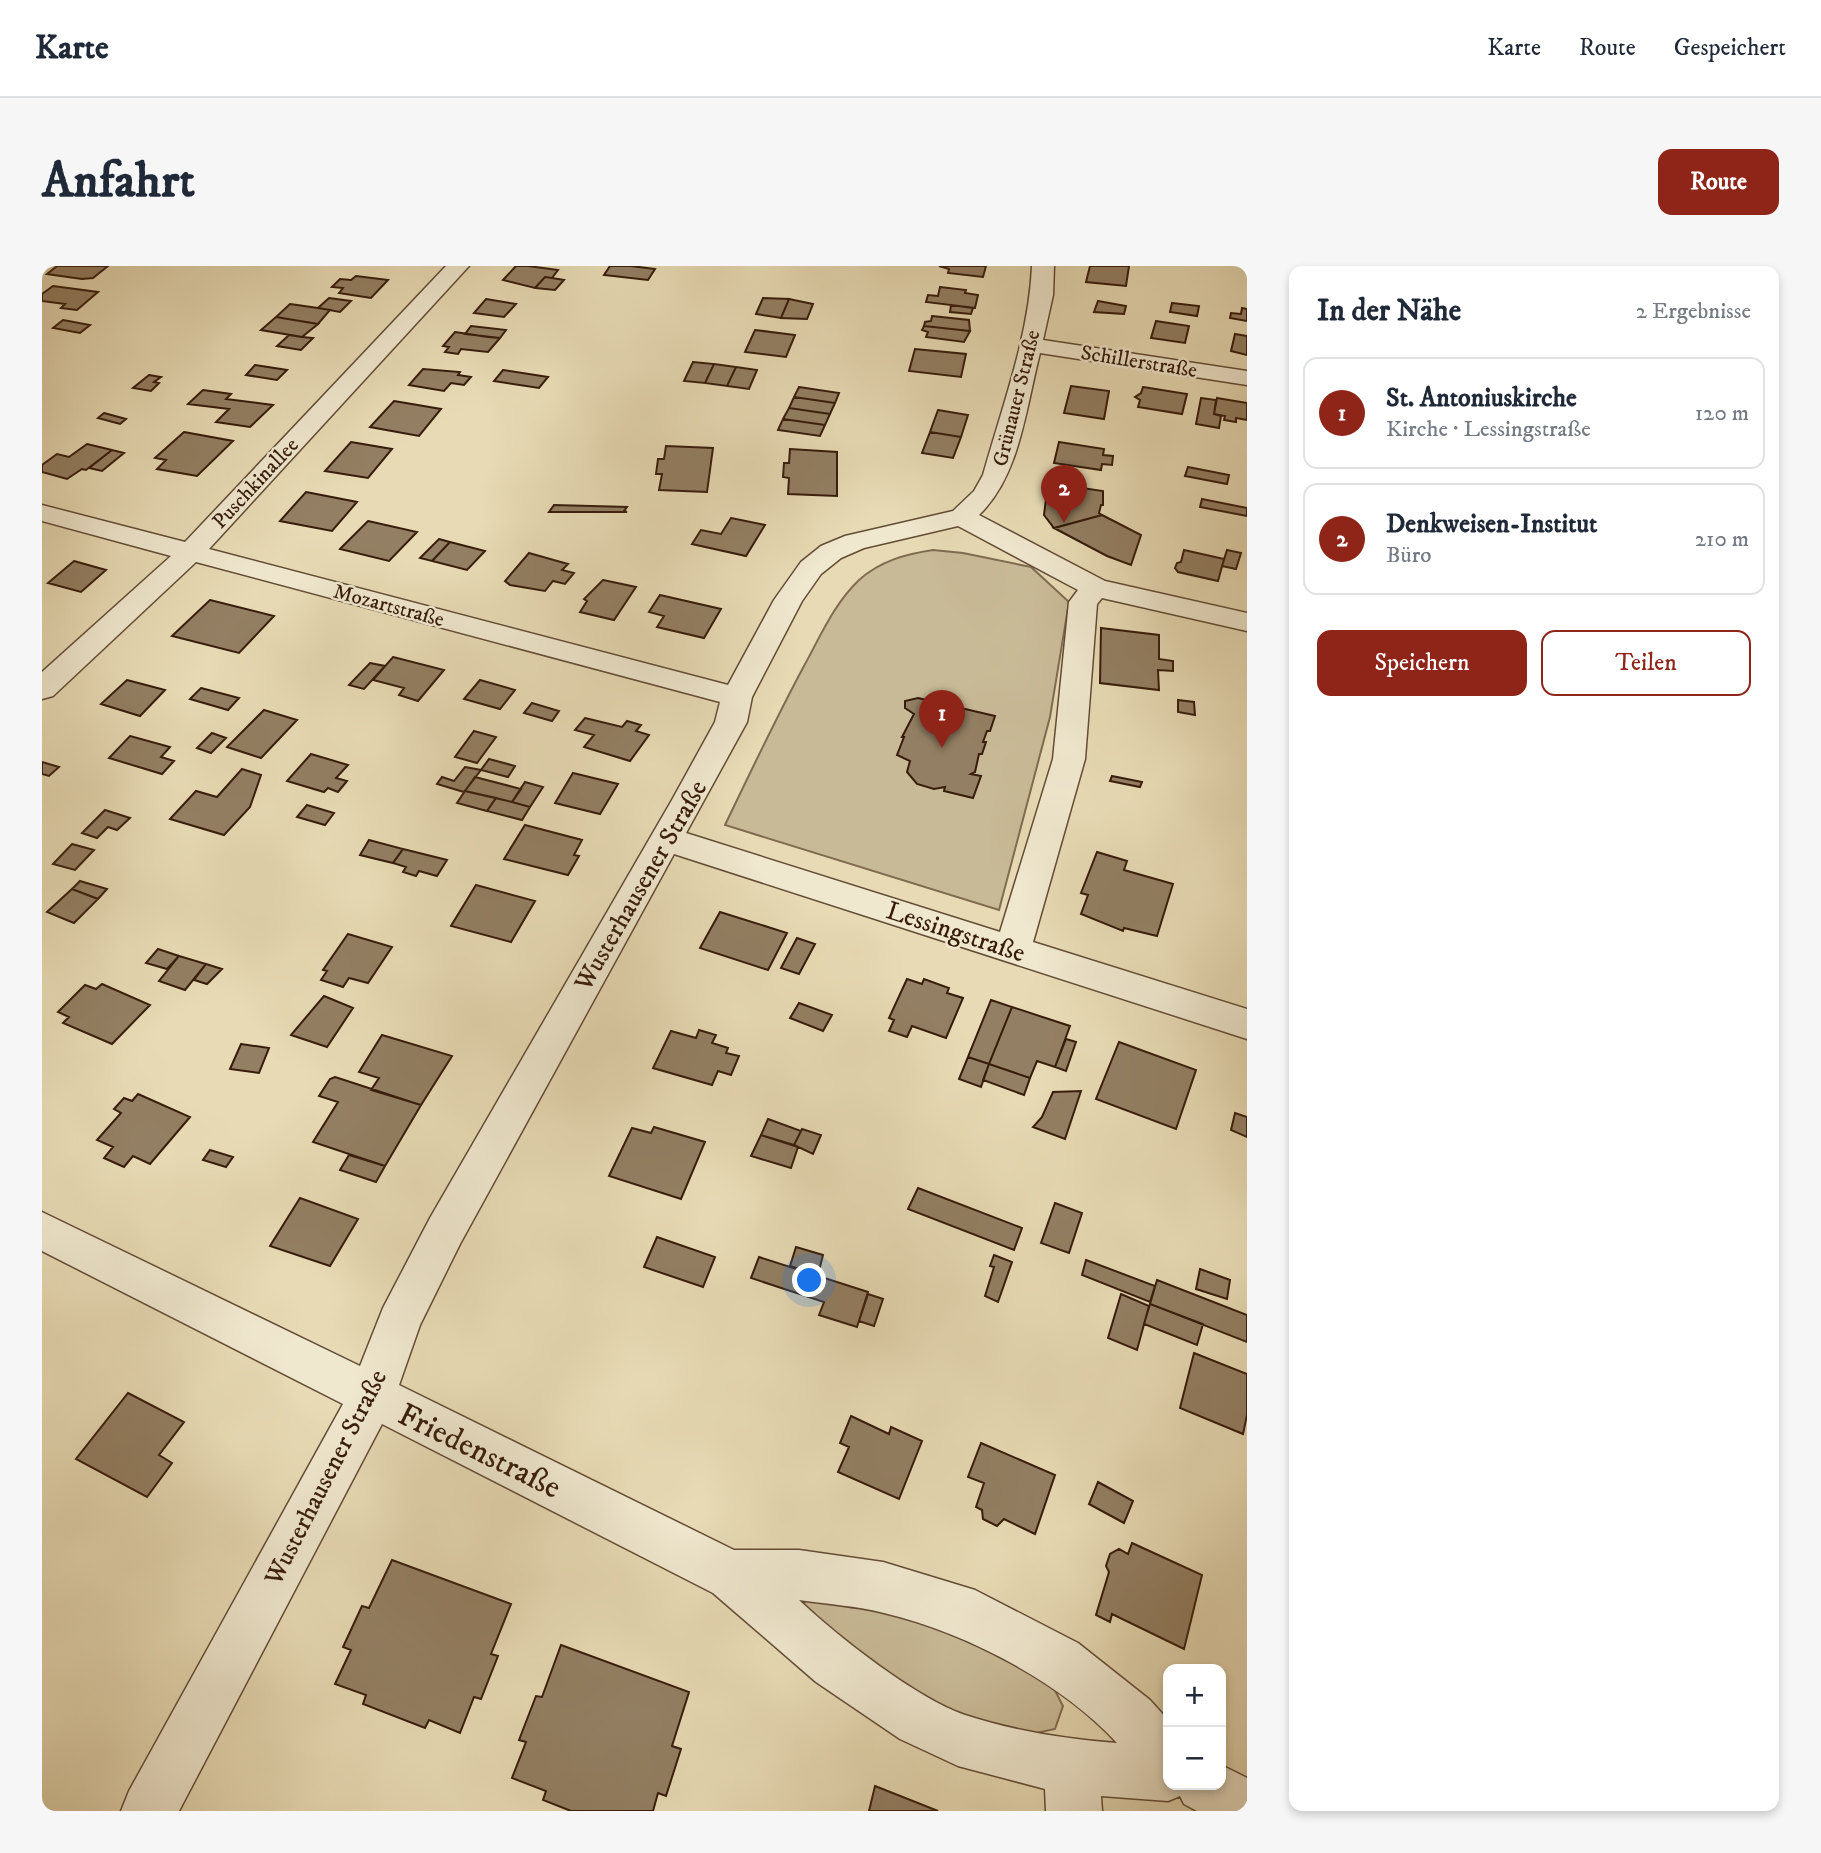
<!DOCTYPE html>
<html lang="de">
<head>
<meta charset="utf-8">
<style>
  body { margin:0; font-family:"IM FELL DW Pica",serif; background:#f6f6f7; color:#1f2937 }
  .controls { position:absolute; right:21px; bottom:21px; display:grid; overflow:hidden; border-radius:14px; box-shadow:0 4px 10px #0003 }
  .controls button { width:63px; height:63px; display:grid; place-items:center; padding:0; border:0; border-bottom:2px solid #e0e1e3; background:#fff; color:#1f2937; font:35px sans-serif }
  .you { position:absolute; left:768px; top:1015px; width:24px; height:24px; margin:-18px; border:5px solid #fff; border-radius:50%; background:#1a73e8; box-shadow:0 0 0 10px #1a73e833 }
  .badge { display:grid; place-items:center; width:46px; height:46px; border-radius:50%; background:#8f2418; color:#fff; font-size:23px; font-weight:700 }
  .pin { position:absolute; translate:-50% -58px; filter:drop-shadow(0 2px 4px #0008) }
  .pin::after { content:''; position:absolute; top:37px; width:24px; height:21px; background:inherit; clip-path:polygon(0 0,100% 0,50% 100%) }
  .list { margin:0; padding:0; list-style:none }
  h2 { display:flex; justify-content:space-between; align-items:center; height:91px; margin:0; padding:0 28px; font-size:30px }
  h2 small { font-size:23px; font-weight:400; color:#747a83 }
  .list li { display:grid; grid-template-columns:46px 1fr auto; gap:21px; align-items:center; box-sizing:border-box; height:112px; margin:0 14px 14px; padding:0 14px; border:2px solid #e0e1e3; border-radius:14px }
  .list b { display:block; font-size:26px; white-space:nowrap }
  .list p { margin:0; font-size:23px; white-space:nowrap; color:#747a83 }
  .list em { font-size:23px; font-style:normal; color:#747a83 }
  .actions { display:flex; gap:14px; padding:21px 28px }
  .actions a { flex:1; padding:16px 0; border:2px solid #8f2418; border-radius:14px; text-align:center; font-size:24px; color:#8f2418 }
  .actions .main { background:#8f2418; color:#fff }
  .map { position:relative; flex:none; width:1205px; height:1545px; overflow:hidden; border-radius:14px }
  header { display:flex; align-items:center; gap:42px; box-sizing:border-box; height:98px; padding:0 35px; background:#fff; border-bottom:2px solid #e0e1e3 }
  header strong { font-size:33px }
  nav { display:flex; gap:38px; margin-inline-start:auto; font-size:24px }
  .intro { display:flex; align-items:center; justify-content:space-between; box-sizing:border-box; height:168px; padding:0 42px }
  h1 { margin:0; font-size:49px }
  .button { padding:18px 32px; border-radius:14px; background:#8f2418; color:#fff; font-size:24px; font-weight:700 }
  main { display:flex; gap:42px; padding:0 42px }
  aside { flex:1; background:#fff; border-radius:14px; box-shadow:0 4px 10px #0003 }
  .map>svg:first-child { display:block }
</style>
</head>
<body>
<header>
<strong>Karte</strong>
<nav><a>Karte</a><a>Route</a><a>Gespeichert</a></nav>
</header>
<div class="intro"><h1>Anfahrt</h1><a class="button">Route</a></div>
<main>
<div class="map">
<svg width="1205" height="1545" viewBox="0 0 1205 1545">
  <rect width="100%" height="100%" fill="#e7dab4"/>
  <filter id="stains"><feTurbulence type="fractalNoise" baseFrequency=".00286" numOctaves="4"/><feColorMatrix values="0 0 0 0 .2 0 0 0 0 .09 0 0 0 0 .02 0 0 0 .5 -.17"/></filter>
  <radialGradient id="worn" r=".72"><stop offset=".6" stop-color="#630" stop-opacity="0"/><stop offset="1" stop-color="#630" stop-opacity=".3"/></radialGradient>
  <path fill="#c9ba97" stroke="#806b51" stroke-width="2" d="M891 284 921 287 989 301 1027 336 1008 451 957 644 683 559C709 505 734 452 762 400 779 369 792 338 817 314 838 295 864 288 891 284Z
    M765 1330 839 1333 1005 1409 1021 1440 1013 1463 981 1470 921 1455 843 1409 759 1346Z"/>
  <path fill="#937f63" stroke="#371c0b" stroke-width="2" d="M15 0H66L51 12 40 13 5 8Z
    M474 0H486L516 4 510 12 503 11 493 22 461 14Z
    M568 0H589L613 3 606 14 562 9Z
    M897 0H944L941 11 906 7 907 3Z
    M1048 0H1087L1084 20 1044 16Z
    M314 10 346 14 329 32 297 27 301 22 290 21 298 13 309 14Z
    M503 11 510 12 522 14 513 24 493 22Z
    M11 20 56 26 35 44 19 42 23 38 0 35V28Z
    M898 21 924 24 923 27 936 29 933 42 884 36 886 29 896 30Z
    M287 32 309 35 298 46 276 42Z
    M721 32 747 33 739 52 714 48Z
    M444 33 474 38 462 51 432 47Z
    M747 33 771 38 765 53 739 52Z
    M1056 35 1084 40 1082 48 1052 46Z
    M1130 37 1157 40 1155 50 1128 46Z
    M248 38 276 42 288 44 276 58 234 51Z
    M909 39 931 42 929 48 908 46Z
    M1200 42 1205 43V55L1188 52 1189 47 1199 48Z
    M890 50 927 54 928 65 882 60 883 56 889 55Z
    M234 51 276 58 260 71 219 64Z
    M21 54 48 59 38 67 11 62Z
    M1114 55 1147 60 1143 77 1109 72Z
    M429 60 464 64 458 72 423 68Z
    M882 60 928 65 922 76 884 71 886 66 880 64Z
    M713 64 753 69 744 91 703 86Z
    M413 66 446 71 458 72 446 86 419 83 416 88 403 86 407 81 401 80Z
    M1193 68 1205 70V89L1189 85Z
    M247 69 260 71 271 72 259 84 235 80Z
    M873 83 924 88 919 111 867 105Z
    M651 96 672 98 663 117 642 115Z
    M672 98 694 101 685 120 663 117Z
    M213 99 245 104 235 114 204 109Z
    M694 101 715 104 707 123 685 120Z
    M381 103 418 106 416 109 429 111 422 119 409 117 402 125 367 119Z
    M461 104 506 111 497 122 452 115Z
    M107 109 119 111 112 116 117 117 109 125 91 122Z
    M1029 120 1067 125 1062 153 1022 147Z
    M757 121 797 127 793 137 752 131Z
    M1101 121 1145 128 1140 148 1096 141 1098 134 1093 131 1099 127Z
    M161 124 189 128 184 133 231 139 208 161 174 156 187 143 146 138Z
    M752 131 793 137 788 148 747 142Z
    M1159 132 1174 134 1172 148 1179 150 1177 162 1154 158Z
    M1175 132 1205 137V154L1194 152V156L1182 154 1183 150 1172 148Z
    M352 135 399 143 377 170 328 161Z
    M747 142 788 148 783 159 741 153Z
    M896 144 926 149 919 171 888 166Z
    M62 147 84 153 78 158 56 152Z
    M741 153 783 159 778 170 736 164Z
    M142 166 191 175 155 210 115 203 124 194 113 192Z
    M888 166 919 171 911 192 880 187Z
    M309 176 350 183 326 212 283 205Z
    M1017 176 1062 183 1061 189 1071 190 1070 199 1060 198 1059 204 1012 197Z
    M45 178 70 184 44 204 40 203 25 213 0 206V199L15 188 27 191Z
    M624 180 671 182 665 226 617 224 620 208H614L616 193H622Z
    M748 183 795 186V230L746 228 747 212 741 211 742 197H747Z
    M70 184 82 187 60 205 47 202Z
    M1146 201 1187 209 1185 218 1143 210Z
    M1006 217 1061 225V239H1059L1057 247 1060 249 1012 262 1002 249Z
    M264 226 315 236 290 265 238 255Z
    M1160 233 1205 242V250L1158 241Z
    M512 239 585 241 582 245 585 246H507Z
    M1060 249 1099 269 1089 299 1065 290 1012 262Z
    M689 252 723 259 704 290 650 278 659 264 679 268Z
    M326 255 375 266 347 295 298 283Z
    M397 273 408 276 390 295 378 292Z
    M408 276 443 285 425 304 390 295Z
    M1142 284 1182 293 1176 315 1136 306 1133 302 1135 297 1139 296Z
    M1185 284 1199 287 1194 303 1180 300Z
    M487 287 526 298 520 304 532 307 523 318 511 315 503 325 468 319 463 315Z
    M32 295 64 304 39 326 6 317Z
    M561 314 594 321 572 354 538 346 545 335 542 333Z
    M618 329 679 343 662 372 615 361 622 350 607 346Z
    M168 334 232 350 197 387 130 370Z
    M1059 362 1117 369V393L1131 395V405L1116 404 1117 424 1058 417Z
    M351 391 402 404 376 435 357 429 362 422 331 414Z
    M328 397 343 400 322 423 307 419Z
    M85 414 123 424 98 450 59 438Z
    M438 414 473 424 458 443 422 433Z
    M159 422 197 432 186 444 148 433Z
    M876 432 953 450 948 465H945L941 476H944L940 488H937L933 506 929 508 939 510 931 532 902 525 903 521 892 523 875 518 865 506 868 495 855 489 862 471H860L872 448 863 442V435Z
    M1136 434 1152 436 1153 449 1136 446Z
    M490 437 517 445 510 455 482 447Z
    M222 444 255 454 219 492 185 481Z
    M543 452 580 461 585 455 599 459 594 465 607 469 588 495 542 481 552 469 533 464Z
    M432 465 454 471 435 497 413 491Z
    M170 467 184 472 169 487 155 482Z
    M88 470 128 481 119 491 132 495 120 508 67 492Z
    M269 488 306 499 294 512 305 515 296 526 286 522 282 526 245 515Z
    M447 493 473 500 466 511 439 504Z
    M0 496 17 501 7 510 0 508Z
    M423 501 439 504 422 526 395 518 400 511 412 515Z
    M200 503 219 509 208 541 182 569 128 553 154 525 175 531Z
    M531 507 576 518 558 548 513 537Z
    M1070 510 1100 516 1098 521 1068 515Z
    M433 511 479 523 470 536 423 525Z
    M483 516 501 521 488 541 470 536Z
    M423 525 454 532 445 545 415 537Z
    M454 532 470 536 488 541 480 554 445 545Z
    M265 539 292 547 283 559 255 551Z
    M63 544 88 552 75 564 66 561 55 572 40 567Z
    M483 559 540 574 532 589 537 590 526 609 462 593Z
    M327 574 361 583 351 597 318 589Z
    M30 578 52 584 33 604 11 598Z
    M361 583 405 594 395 610 377 605 374 610 361 606 364 601 351 597Z
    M1055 586 1085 595 1082 604 1131 618 1115 670 1082 662 1081 665 1039 648 1046 629 1039 627Z
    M38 615 65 623 56 633 30 623Z
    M434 619 493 635 469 676 409 660Z
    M30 623 56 633 32 657 5 646Z
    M678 646 745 667 726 704 658 682Z
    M306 668 350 681 326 717 307 712 301 721 279 714 285 705 281 704Z
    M755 672 773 678 757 708 739 702Z
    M116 683 137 690 125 703 104 697Z
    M137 690 164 698 143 724 117 715Z
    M164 698 180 703 165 718 152 714Z
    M865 713 880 718 882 713 907 722 905 727 921 732 904 772 870 760 865 771 847 765 852 754 847 752Z
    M60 718 108 739 70 778 21 757 27 751 16 746 43 719 54 723Z
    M282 730 311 742 285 781 249 769Z
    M949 734 970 741 947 798 926 791Z
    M757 737 790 749 781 765 748 752Z
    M970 741 1028 760 1013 801 995 795 988 812 947 798Z
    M657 764 674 769 670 777 686 782 684 787 697 790 689 809 676 805 670 819 611 802 629 765 654 772Z
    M340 769 410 790 379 839 329 824 337 812 317 806Z
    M1024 773 1034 776 1024 805 1013 801Z
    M1077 776 1154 804 1134 863 1054 833Z
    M199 778 227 782 217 807 188 803Z
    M926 791 947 798 939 821 917 813Z
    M947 798 988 812 982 829 941 814Z
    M293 811 379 839 343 900 271 876 296 836 277 830 288 813Z
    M1039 825 1023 873 991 861 1000 851 1011 826Z
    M96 828 148 851 108 898 91 890 82 901 62 892 71 881 55 874 79 847 72 843 82 832 90 835Z
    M1193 847 1205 851V871L1189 864Z
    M726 853 759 865 752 879 719 869Z
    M612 861 663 876 639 933 567 910 590 862 609 867Z
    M760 863 779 869 771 888 752 879Z
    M719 869 756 881 749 902 709 890Z
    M168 884 191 891 184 901 161 894Z
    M307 889 343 900 334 916 298 904Z
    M876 922 980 962 972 984 866 943Z
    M258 932 316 953 288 1000 228 980Z
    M1013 937 1040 947 1027 987 999 977Z
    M615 971 673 991 661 1021 602 1001Z
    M754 981 781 989 776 1009 748 1000Z
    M952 989 970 996 956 1036 943 1030 952 1001 948 1000Z
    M717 991 826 1026 815 1061 777 1049 782 1036 709 1012Z
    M1044 994 1113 1020 1108 1036 1040 1009Z
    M1158 1003 1188 1014 1185 1033 1154 1023Z
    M1115 1014 1205 1049V1076L1108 1038Z
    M826 1028 841 1033 832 1060 817 1055Z
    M1079 1028 1107 1040 1095 1084 1066 1072Z
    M1108 1038 1161 1058 1155 1079 1102 1058Z
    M1152 1087 1205 1108V1149L1201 1168 1138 1142Z
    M86 1127 142 1156 117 1189 130 1197 105 1231 34 1193Z
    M809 1150 847 1168 849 1161 880 1175 857 1233 796 1206 807 1181 798 1177Z
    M939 1177 1013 1209 993 1268 962 1253 955 1260 941 1253 940 1244 934 1241 942 1217 926 1211Z
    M1056 1216 1091 1235 1082 1257 1047 1238Z
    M1090 1277 1160 1309 1142 1383 1070 1348 1068 1356 1054 1349 1067 1306 1064 1300 1068 1288 1077 1283 1086 1288Z
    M350 1294 469 1338 449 1388 456 1390 439 1433 432 1431 418 1467 387 1454 383 1462 321 1438 324 1429 293 1418 309 1384 301 1381 320 1340 327 1342Z
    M519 1379 647 1426 630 1480 639 1483 624 1530 616 1527 611 1545H529L501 1534 504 1525 470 1512 484 1476 477 1474 494 1430 500 1431Z
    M833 1520 896 1545H827Z"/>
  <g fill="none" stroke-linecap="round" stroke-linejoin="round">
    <defs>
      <path id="minor" d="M404 0H427L167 283 686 419 732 334 759 296 779 280 803 270 911 245 932 225 941 209C960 141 987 70 990 0H1012L1011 29 1001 74 1205 105V119L998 87C984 141 978 210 937 249L1063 315 1205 347V365L1060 332 1055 338 1043 493 991 676 1205 743V773L632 588 418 978 378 1059 357 1119 692 1284H757L841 1296 933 1324 1036 1377 1108 1434 1126 1454V1519H1179V1499L1205 1512V1545H1155L1142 1538 1138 1530 1126 1535 1059 1530 1060 1545H1004L1003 1523 916 1500 858 1473 774 1416 671 1327 340 1158 137 1545H79L87 1525 301 1138 0 985V946L318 1100 341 1042 388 952 630 534 673 456 678 436 154 296 11 430 0 433V406L129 290 0 255V239L143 276ZM916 260 1036 324 1027 336 1011 493 958 666 644 567 705 456 710 431 760 335 779 308 799 292 822 282ZM757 1334C785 1338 815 1340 842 1347 923 1366 1019 1416 1075 1477 1024 1473 972 1465 923 1449 874 1432 795 1370 757 1334Z"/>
    </defs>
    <use href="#minor" stroke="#634c35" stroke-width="3"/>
    <use href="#minor" fill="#efe7ce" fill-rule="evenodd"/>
  </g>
  <g text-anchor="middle" stroke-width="5" stroke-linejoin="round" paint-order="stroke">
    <g font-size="21" fill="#371c0b" stroke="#efe7ce">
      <text transform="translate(1097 95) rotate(9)" y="7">Schillerstraße</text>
      <text transform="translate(974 132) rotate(-76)" y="7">Grünauer Straße</text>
      <text transform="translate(213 217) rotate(-47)" y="7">Puschkinallee</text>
      <text transform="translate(347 339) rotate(15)" y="7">Mozartstraße</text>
    </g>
    <g font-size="26" fill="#371c0b" stroke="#efe7ce">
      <text transform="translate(598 619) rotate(-60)" y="9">Wusterhausener Straße</text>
      <text transform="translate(914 665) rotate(18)" y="9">Lessingstraße</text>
      <text transform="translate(283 1211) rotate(-63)" y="9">Wusterhausener Straße</text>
    </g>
    <g font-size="32" fill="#371c0b" stroke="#efe7ce">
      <text transform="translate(438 1184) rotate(26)" y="11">Friedenstraße</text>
    </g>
  </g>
  <rect width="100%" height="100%" filter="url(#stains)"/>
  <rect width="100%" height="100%" fill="url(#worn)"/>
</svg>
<div class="controls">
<button>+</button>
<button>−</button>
</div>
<div class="you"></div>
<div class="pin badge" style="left:900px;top:482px">1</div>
<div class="pin badge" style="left:1022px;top:257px">2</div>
</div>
<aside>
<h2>In der Nähe<small>2 Ergebnisse</small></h2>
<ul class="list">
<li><span class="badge">1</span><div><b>St. Antoniuskirche</b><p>Kirche · Lessingstraße</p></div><em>120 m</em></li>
<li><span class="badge">2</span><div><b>Denkweisen-Institut</b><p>Büro</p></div><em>210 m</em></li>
</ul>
<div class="actions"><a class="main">Speichern</a><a>Teilen</a></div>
</aside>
</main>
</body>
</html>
